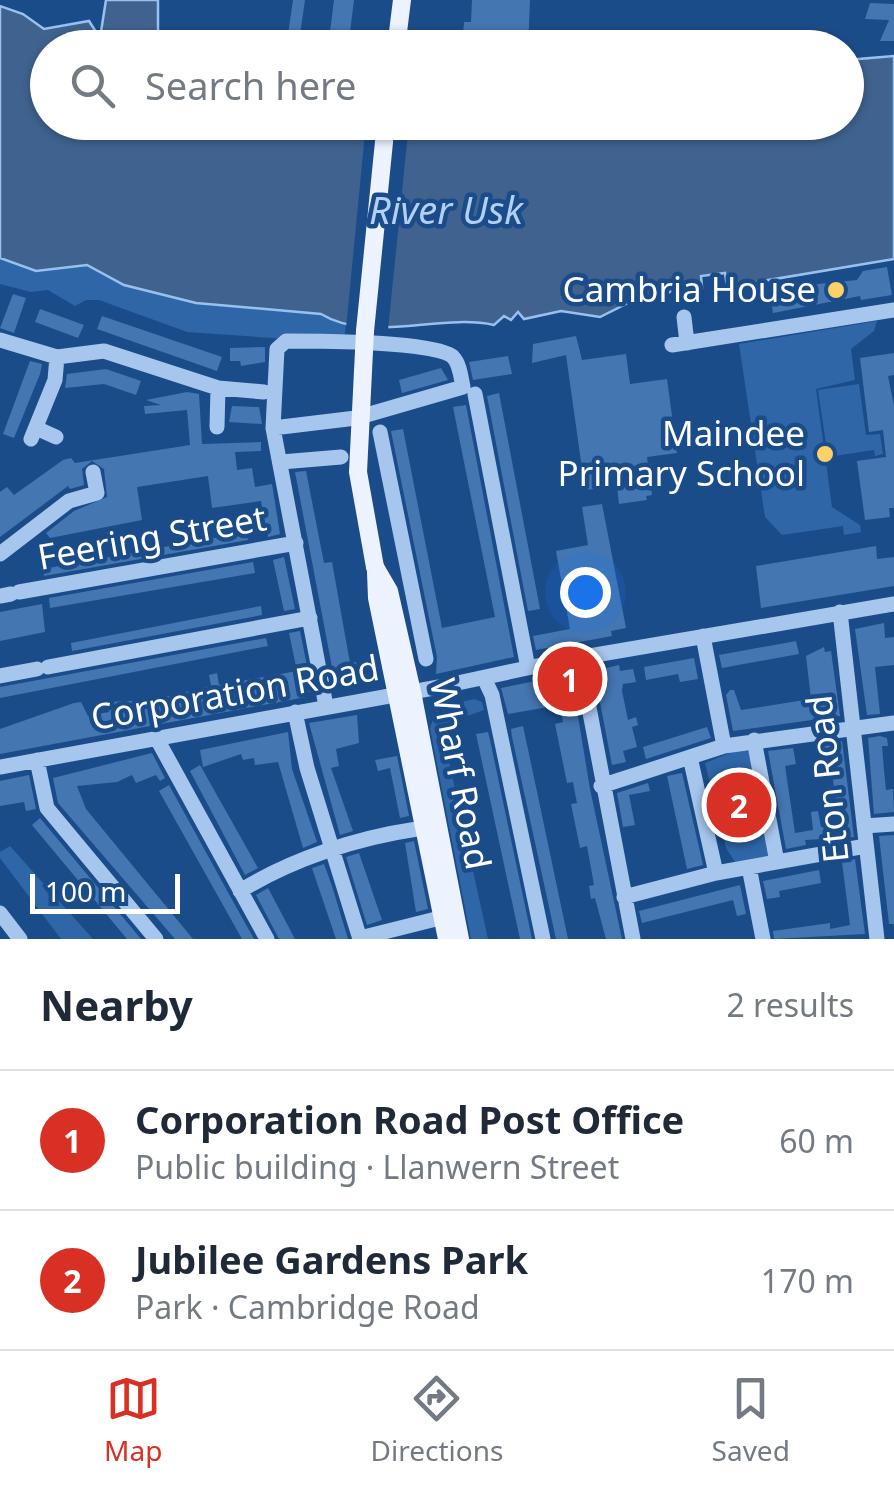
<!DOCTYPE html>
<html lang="en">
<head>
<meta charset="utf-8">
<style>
  body { margin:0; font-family:"Noto Sans",sans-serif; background:#f6f6f7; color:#1f2937 }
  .scale { position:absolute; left:30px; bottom:25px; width:150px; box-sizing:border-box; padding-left:10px; border:5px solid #fff; border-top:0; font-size:28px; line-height:35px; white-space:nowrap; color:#fff; -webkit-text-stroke:8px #1b4c8a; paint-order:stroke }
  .you { position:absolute; left:585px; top:592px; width:35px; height:35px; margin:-25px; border:8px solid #fff; border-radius:50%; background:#1a73e8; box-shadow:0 0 0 15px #1a73e833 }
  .badge { display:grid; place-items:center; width:65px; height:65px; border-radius:50%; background:#d93025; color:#fff; font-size:32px; font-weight:700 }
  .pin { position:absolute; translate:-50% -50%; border:5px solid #fff; box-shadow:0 2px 10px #0006 }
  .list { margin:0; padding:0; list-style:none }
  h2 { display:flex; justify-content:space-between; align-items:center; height:130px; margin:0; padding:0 40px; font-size:42px }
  h2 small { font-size:32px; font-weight:400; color:#747a83 }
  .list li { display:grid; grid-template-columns:65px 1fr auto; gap:30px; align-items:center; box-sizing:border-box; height:140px; padding:0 40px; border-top:2px solid #e0e1e3 }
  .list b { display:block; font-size:38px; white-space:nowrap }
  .list p { margin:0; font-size:32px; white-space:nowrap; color:#747a83 }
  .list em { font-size:32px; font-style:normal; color:#747a83 }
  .icon { flex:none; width:55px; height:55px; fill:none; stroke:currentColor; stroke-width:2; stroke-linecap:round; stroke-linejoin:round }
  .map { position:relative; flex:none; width:894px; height:939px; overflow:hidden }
  .search { position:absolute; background:#fff; box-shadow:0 2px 8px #0004; left:30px; right:30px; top:30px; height:110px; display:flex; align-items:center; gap:25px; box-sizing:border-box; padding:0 35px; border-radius:55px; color:#747a83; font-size:38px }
  .sheet { height:410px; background:#fff }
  nav { display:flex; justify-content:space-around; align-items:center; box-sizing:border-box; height:140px; border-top:2px solid #e0e1e3; background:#fff; font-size:28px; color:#747a83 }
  nav a { display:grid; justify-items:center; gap:5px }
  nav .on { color:#d93025 }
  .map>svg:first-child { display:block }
</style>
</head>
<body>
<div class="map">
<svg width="894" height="939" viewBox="0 0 894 939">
  <rect width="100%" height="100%" fill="#1b4c8a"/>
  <path fill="#2e66a8" d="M0 209 894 259 727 287 725 273 701 276 702 287 682 283 664 296 636 299 600 317 561 311 524 319 518 312 511 320 504 316 494 325 467 319 412 327 346 323 344 343 187 332 99 300H86L75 306 48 290 31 292 0 284Z
    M877 321 874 331 851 349 855 380 816 389 832 507 860 525 861 532 844 535 843 526 782 535 765 517 739 344Z
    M859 384 866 435 880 434 883 454 875 456 874 450 828 457 818 390Z
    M474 699 482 702 484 710 447 723 443 734 488 939H471L430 728 437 708Z
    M742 748 752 754 772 850 768 858 737 865 726 848 705 763Z
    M10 846 93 939H61L0 858V852Z"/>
  <path fill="#3f628f" stroke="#99c1ef" stroke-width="2.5" d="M106 0H158V47L48 48V122H846L847 60 894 56V259L727 287 725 273 701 276 702 287 682 283 664 296 636 299 600 317 561 311 524 319 518 312 511 320 504 316 494 325C440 313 370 344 321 314L196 303 124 285 87 265 36 271 0 258V6L23 14 44 29 89 21 100 38Z"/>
  <path fill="#1b4c8a" d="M366 123H409L388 330 346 328Z"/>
  <path fill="#4476b2" d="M293 0H305L298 48H286Z
    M334 0H354L348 48H328Z
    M472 0H530L528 48H462L464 22H471Z
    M870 3 894 4V41H880L889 20 865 19Z
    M887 267 892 295 861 300 860 296 773 313 770 293 781 292 780 288 857 280 863 271Z
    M13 294 26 298 14 333 0 328Z
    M40 309 84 325 78 338 35 322Z
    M102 316 222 357 217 371 97 329Z
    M576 336 582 360 626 354 630 384 667 379 677 453 647 457 652 495 646 496 647 500 619 504 617 486 585 490 566 355 532 363 533 344Z
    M265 347V362L241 366 240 361H230V348Z
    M894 353V375L888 376 894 406V508H889L890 517 865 520 857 461 886 457 883 430 869 432 860 358Z
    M508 356 512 374 473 380 469 362Z
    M30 361 42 364 40 374 14 438 3 434Z
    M441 368 448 380 402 393 399 380Z
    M106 369 141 381 136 395 104 384 65 388 67 374Z
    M187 392 199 394 202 444 261 442V451L235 452 237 470 252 468 255 487 272 484 280 534 268 537 261 501 212 508 208 476 137 487 142 520 50 538 46 533 74 511 107 497 104 469 92 461 82 469 84 485 70 489 68 486 0 537V492L7 487 14 495 63 460 71 458 75 463 190 445 187 410 145 414 144 406 161 405 146 400Z
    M499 393 540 609 528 611 487 396Z
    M466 405 514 657 436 674 437 657 391 431 403 429 442 628 495 617 453 407Z
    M232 406 259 407 262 424 229 422Z
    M306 471 324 563 332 562 350 663 356 662 359 679 335 683 295 472Z
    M602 504 626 628 611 631 612 636 536 650 533 636 570 629 556 551 588 545 582 507Z
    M247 532 248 540 44 576 43 569Z
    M876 546 877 559 894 557V586L761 608 756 566Z
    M284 557 295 609 284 611 273 560Z
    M253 562 255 573 50 608 49 598Z
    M42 604 45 632 0 641V612Z
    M261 606 262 615 72 651 71 643Z
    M884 623 885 638 894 637V665L875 667 880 714 867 715 855 629Z
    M300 631 312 691 305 693 306 697 0 754V729L74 703 81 702 88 716 109 712 107 702 152 700 211 686 209 675 217 673 219 685 297 671 289 633Z
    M266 638 268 646 0 698V687Z
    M796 641 799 654 722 668 719 655Z
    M824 647 825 652 831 651 840 716 733 731 726 695 730 690H734L741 710 811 699 806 656Z
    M694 658 698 679 680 682 678 674 646 680 644 667Z
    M619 665 620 671 633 669 636 682 623 684 622 691 628 720 636 717 638 725 632 727 637 747 623 751 626 762 612 765 594 671Z
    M571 674 590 789 622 939H606L595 898 591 899 589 886 594 885 587 846 580 848 571 804 577 803 575 793 573 782 567 783 555 724 563 722 560 705 508 714 501 688Z
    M357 715 359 743 336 749 339 766 331 768 353 831 340 835 309 723Z
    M523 726 536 787 568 939H556L512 737 511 729Z
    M707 727 711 738 646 759 643 747Z
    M288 732 292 769 317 842 303 848 278 762 255 765 254 758 243 760 241 754 203 767 200 750Z
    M488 732 490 740 532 939H520L476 734Z
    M880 736 887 738 888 746H882L884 770 886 790 893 789 894 812 874 814 868 738Z
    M842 741 854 837 805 840 806 845 786 849 768 751 793 748 796 764 785 766 795 833 813 830 811 812 818 811 821 827 839 825 829 750 818 752 817 745Z
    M152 753 165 778 160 781 156 775 136 783 132 775 117 782 77 786 86 809 193 939H175L58 803 53 778Z
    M397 756 409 816 400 818 390 768 378 771 375 760Z
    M200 765 258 868 245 875 190 771Z
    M682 773 703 865 687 869 667 776Z
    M29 775 36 809 26 811 24 802 0 806V781Z
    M648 783 650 791 629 795 635 825 623 827 617 793Z
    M169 785 230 896 254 939H242L159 791Z
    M40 818 141 939H127L32 825Z
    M894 835V924H889L879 836Z
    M414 841 428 909 416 912 405 843Z
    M359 853 382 920 367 925 346 857Z
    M855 859 865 934 774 939 773 931 830 923V929L850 925 842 862Z
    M324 864 332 886 348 939H336L312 868Z
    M819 870 821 883 779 891 780 897 767 899 763 881Z
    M740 885 746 914 737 916 733 900 642 923 639 911Z
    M268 888 295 939H279L256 895Z"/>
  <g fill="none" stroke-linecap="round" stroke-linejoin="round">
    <path stroke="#a6c6ed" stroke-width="15" d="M684 317 687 343
      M0 340 57 357 104 351 218 388 264 392
      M672 345 894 310
      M475 394 528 668
      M217 427 218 388
      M36 428 56 437
      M273 428 356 418 463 387C461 378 460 364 453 357 438 341 313 341 286 341L277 349 273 428 326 706
      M380 432 426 659
      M31 439 55 380 57 357
      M281 462 341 457
      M0 554 69 501 97 493 93 472
      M19 592 296 543
      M0 596 11 594
      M840 612 877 939
      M703 636 724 746
      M580 660 633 939
      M48 667 310 618
      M0 676 37 669
      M484 678 492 695 543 939
      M295 712 307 768 360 939
      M157 739 267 939
      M754 740 777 862
      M690 757 716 873
      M37 760 47 808 156 939
      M0 767 439 687 560 661 894 604
      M601 786 724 746 894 723
      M864 826 894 824
      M749 867 763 939
      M240 891C292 859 356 838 417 829
      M624 897 716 873 866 846
      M0 913 20 939
      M360 938 436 919"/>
    <path stroke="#ecf3ff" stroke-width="18" d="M396 48 402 0
      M365 331 386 122
      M375 567 389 591 412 692 460 939
      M376 572 377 598 447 939"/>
    <path stroke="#ecf3ff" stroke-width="18" d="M365 331 358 472 375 567"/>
  </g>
  <g fill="#fdd163" stroke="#1b4c8a" stroke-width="4">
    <circle cx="836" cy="290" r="10"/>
    <circle cx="825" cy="454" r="10"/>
  </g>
  <g text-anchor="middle" stroke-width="9" stroke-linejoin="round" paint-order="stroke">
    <g font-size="35" fill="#fff" stroke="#1b4c8a" text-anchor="end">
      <text x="816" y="302">Cambria House</text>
      <text x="805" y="446">Maindee<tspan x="805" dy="40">Primary School</tspan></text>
    </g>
    <g font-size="35" fill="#fff" stroke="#1b4c8a">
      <text transform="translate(152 538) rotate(-10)" y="12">Feering Street</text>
      <text transform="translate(235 693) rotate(-10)" y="12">Corporation Road</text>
      <text transform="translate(460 774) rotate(79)" y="12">Wharf Road</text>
      <text transform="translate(828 779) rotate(-96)" y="12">Eton Road</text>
    </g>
    <g font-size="38" font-style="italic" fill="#b2d0f4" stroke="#1b4c8a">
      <text x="446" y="224">River Usk</text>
    </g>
  </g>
</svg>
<div class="scale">100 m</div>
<div class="you"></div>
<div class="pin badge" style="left:570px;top:679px">1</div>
<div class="pin badge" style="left:739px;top:805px">2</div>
<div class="search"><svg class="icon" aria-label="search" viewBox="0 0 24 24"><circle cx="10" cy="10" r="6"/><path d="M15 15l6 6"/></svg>Search here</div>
</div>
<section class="sheet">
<h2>Nearby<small>2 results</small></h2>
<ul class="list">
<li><span class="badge">1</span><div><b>Corporation Road Post Office</b><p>Public building · Llanwern Street</p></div><em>60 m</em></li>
<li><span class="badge">2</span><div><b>Jubilee Gardens Park</b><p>Park · Cambridge Road</p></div><em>170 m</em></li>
</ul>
</section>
<nav>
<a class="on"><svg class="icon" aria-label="map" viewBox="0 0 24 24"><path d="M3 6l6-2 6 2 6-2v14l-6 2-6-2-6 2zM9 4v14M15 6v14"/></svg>Map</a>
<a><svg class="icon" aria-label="directions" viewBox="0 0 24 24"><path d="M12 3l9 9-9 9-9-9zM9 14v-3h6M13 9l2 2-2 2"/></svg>Directions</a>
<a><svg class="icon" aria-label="saved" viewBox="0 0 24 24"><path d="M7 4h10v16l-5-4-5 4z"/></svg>Saved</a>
</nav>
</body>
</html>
